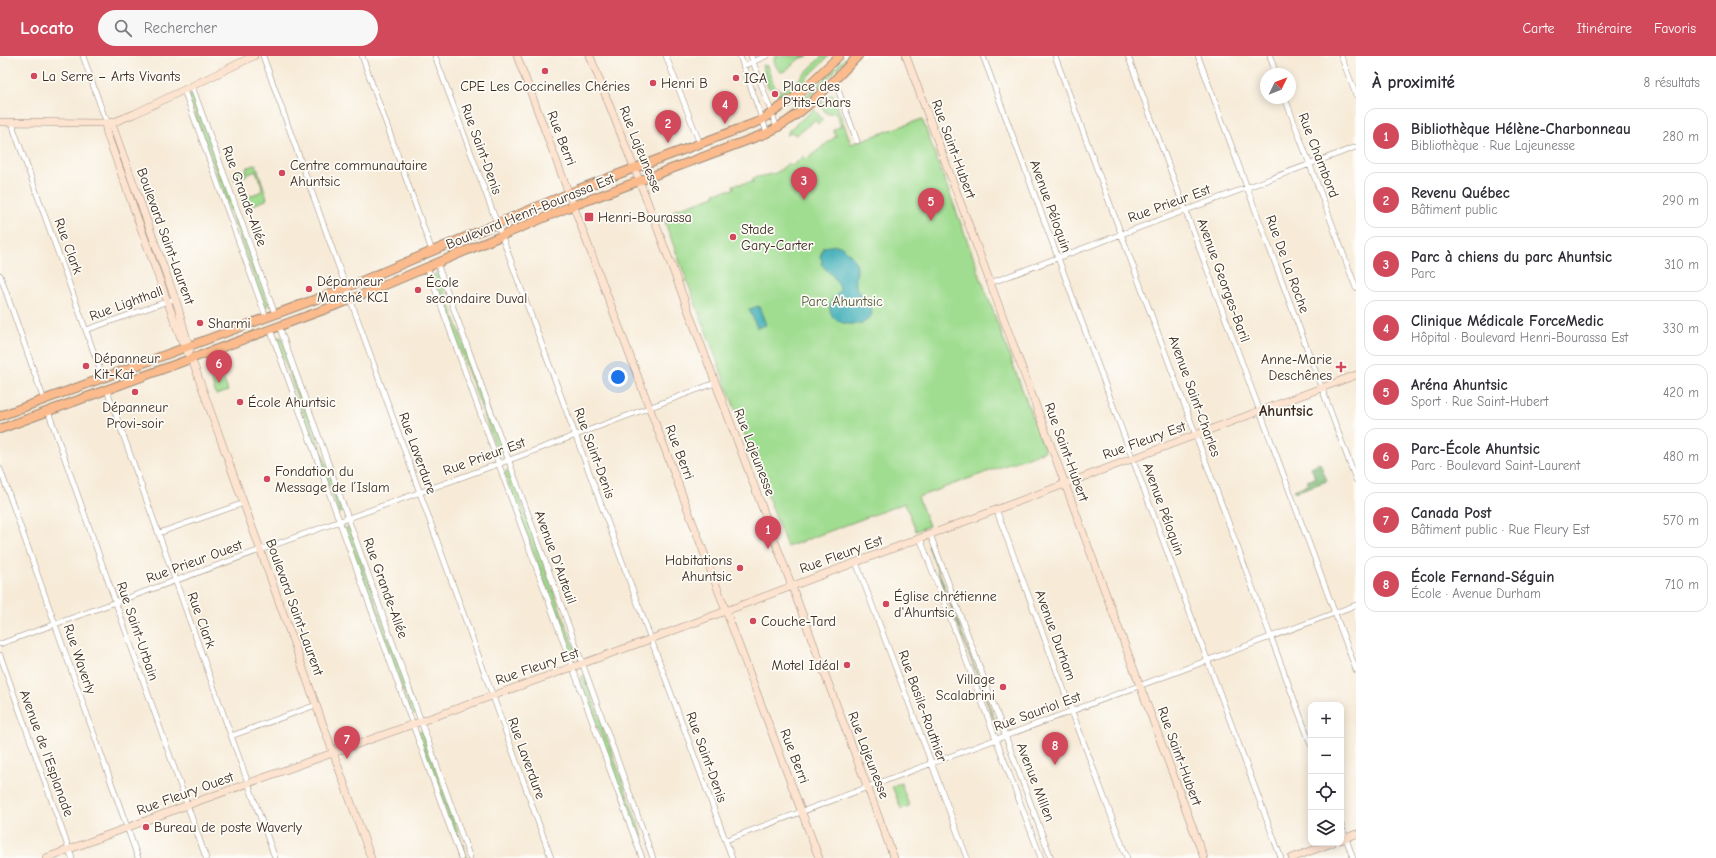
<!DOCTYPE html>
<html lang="fr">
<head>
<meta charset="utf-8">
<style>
  body { margin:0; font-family:"Comic Neue",sans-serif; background:#f7f7f7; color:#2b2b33 }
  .controls { position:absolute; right:12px; bottom:12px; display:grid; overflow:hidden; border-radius:8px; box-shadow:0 2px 10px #0003 }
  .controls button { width:36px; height:36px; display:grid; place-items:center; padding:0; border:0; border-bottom:1px solid #e1e1e2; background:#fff; color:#2b2b33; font:20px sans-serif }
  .compass { position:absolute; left:1260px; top:12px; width:36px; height:36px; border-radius:50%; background:#fff; box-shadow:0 2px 10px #0003; rotate:47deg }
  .you { position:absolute; left:618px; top:321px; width:14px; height:14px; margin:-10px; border:3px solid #fff; border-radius:50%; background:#1a73e8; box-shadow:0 0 0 6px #1a73e833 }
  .badge { display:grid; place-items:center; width:26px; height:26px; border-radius:50%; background:#d1495b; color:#fff; font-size:13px; font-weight:700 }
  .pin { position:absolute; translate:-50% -33px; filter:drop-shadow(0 1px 2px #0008) }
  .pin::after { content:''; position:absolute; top:21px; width:14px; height:12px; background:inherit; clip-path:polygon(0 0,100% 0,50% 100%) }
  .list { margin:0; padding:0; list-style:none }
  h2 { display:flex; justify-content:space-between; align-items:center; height:52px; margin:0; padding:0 16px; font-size:17px }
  h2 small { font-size:13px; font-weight:400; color:#7c7c81 }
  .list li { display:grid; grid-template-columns:26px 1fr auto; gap:12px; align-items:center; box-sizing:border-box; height:56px; margin:0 8px 8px; padding:0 8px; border:1px solid #e1e1e2; border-radius:12px }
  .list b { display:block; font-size:15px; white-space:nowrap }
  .list p { margin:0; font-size:13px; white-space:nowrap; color:#7c7c81 }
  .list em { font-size:13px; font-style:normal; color:#7c7c81 }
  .icon { flex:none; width:22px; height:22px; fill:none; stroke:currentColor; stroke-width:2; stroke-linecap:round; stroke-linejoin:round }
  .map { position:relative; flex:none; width:1356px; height:802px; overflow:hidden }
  header { display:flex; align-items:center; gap:24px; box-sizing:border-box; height:56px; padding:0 20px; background:#d1495b; color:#fff }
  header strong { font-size:19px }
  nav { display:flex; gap:22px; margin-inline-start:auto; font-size:14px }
  .search { width:280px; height:36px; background:#f7f7f7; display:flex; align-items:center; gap:10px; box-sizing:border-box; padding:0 14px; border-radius:22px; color:#7c7c81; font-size:15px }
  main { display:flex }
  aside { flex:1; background:#fff }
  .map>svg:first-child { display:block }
</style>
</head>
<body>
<header>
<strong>Locato</strong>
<div class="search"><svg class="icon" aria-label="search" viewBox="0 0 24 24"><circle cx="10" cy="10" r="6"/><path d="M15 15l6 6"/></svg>Rechercher</div>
<nav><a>Carte</a><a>Itinéraire</a><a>Favoris</a></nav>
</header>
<main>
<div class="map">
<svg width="1356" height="802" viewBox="0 0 1356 802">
  <rect width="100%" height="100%" fill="#fdfcf7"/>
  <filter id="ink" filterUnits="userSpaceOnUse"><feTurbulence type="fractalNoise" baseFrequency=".025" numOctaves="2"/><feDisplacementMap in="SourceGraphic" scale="8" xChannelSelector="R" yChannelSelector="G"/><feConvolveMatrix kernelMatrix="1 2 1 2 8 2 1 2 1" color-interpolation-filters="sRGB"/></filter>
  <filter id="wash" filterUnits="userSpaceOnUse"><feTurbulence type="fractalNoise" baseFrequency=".012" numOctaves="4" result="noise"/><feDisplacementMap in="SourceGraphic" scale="16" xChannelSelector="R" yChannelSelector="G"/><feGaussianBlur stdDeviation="0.9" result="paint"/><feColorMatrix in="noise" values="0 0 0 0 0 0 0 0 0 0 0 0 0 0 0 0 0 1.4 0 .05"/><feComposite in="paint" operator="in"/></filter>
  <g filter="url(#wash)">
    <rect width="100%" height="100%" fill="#f7ebd8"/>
    <path fill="#a0dd91" stroke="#6e8458" d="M775 0H808L799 3 785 15 781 16C777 14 772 4 775 0Z
      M822 0H829L801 28 787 39 778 38 768 31 762 9 767 10 775 32 782 35 797 25Z
      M847 0H850L803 47 785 61 782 58 813 34Z
      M190 38H193L269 249 265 251 189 41Z
      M831 38H833L851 88 922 63 978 214 977 215 978 217H979L1045 395 918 441 929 470 916 475 905 447 787 491 663 161 675 157 674 154 715 140 714 137 734 133 733 129 753 126V122L776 117 789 107 792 110 804 100 807 103 836 80 833 74 841 70 835 56 827 58 819 48 822 46 823 48Z
      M814 53 822 63 821 66 818 68 815 64 796 79 791 76 787 80 789 74Z
      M256 108 267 142 266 144 245 152 241 142 246 140 247 141 262 135 261 131 262 130 256 115 235 124 233 117 242 113 243 116 247 115 246 112Z
      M438 217 504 398 499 400 433 219Z
      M281 281 343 456 339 457 276 282Z
      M221 316 228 335 216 339 210 320Z
      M509 414 577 599 572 601 505 418V416Z
      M349 471 416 658 412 659 345 473Z
      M928 489H929L998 673H997Z
      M583 619 585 622 643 782 641 784 638 782 580 623Z
      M422 675 467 802H463L418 676Z
      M901 727 909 750 901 753 892 730Z"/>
    <path fill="#80bc7b" stroke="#5e734c" d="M1320 407 1327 425 1295 436 1294 434 1309 428 1307 425 1315 422 1311 411Z"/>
    <path fill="#3fafb8" stroke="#3d6c6b" d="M837 189C845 191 857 204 857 212 857 219 855 225 856 231 859 238 871 249 872 255 873 274 827 273 830 250 831 243 837 239 840 234 838 223 828 216 821 208L822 204 820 201 823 191Z
      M759 250 766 269 757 272 749 253Z"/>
  </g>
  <g filter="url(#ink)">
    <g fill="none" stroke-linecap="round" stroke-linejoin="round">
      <defs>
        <path id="street" d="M83 0 104 60 109 67
          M263 0 551 802
          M362 0 432 195
          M435 0 732 802
          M666 0 700 88
          M740 0 767 77
          M751 0 777 72
          M983 0 1281 802
          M1055 0 1311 689
          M1128 0 1356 614
          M1198 0 1356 424
          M1270 0 1276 18
          M1341 0 1356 39
          M743 10 766 0
          M833 25 837 31 857 85
          M192 30 275 258
          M184 34 266 261
          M1285 42 1356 232
          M13 67 14 74 103 322
          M437 207 653 802
          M427 211 642 802
          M0 219 44 344
          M990 227 1356 91
          M279 270 470 802
          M270 273 461 802
          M86 274 174 243
          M107 334 275 802
          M48 355 206 802
          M0 413 138 802
          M996 453 1127 802
          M159 477 244 447
          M930 478 1051 802
          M920 482 1041 802
          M856 506 967 802
          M0 588 512 403 715 327
          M0 599 72 802
          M231 680 316 649
          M1341 769 1353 802
          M726 784 1356 549"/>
        <path id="secondary" d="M517 0 819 802
          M590 0 646 142 894 802
          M906 0 1204 802
          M0 66 100 67 114 66 134 58 254 0
          M105 67 107 78 165 239 182 285 195 312 371 802
          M109 67 113 71 177 248 190 294
          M1341 784 1356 778
          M46 802 193 747 651 583 1356 319
          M1292 802 1332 787"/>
        <path id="primary" d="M0 360 338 235 579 133 760 65 798 39 839 0
          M0 373 345 246 567 152 767 77C803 60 830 28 858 0"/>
      </defs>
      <use href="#street" stroke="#998a7b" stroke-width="6"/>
      <use href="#secondary" stroke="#998a7b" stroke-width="8"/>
      <use href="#primary" stroke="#998a7b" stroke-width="10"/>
      <use href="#street" stroke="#fff" stroke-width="5"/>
      <use href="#secondary" stroke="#fde4d1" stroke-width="7"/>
      <use href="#primary" stroke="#fbbb8c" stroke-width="8"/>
    </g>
  </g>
  <g fill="#d1495b" stroke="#fdfcf7" stroke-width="1.5">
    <circle cx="545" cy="15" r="4"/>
    <circle cx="34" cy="20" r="4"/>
    <circle cx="736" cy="22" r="4"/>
    <circle cx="653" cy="27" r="4"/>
    <circle cx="775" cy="38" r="4"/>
    <circle cx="282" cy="117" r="4"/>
    <rect x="584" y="156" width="10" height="10" rx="2"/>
    <circle cx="733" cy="181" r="4"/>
    <circle cx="309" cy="233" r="4"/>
    <circle cx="418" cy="234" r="4"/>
    <circle cx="200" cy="267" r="4"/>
    <circle cx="86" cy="310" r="4"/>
    <path d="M1339 305h4v4h4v4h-4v4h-4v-4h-4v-4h4z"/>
    <circle cx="135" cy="336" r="4"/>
    <circle cx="240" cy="346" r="4"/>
    <circle cx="267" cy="423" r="4"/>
    <circle cx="740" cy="512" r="4"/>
    <circle cx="886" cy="548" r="4"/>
    <circle cx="753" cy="565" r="4"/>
    <circle cx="847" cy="609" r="4"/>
    <circle cx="1003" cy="631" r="4"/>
    <circle cx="146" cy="771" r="4"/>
  </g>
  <g text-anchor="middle" stroke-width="3.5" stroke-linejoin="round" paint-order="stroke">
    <g font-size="14" fill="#3b2a1e" stroke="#fdfcf7" text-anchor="start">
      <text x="42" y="25">La Serre – Arts Vivants</text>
      <text x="744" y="27">IGA</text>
      <text x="661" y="32">Henri B</text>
      <text x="545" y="35" text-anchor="middle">CPE Les Coccinelles Chéries</text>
      <text x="783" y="35">Place des<tspan x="783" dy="16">P'tits-Chars</tspan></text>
      <text x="290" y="114">Centre communautaire<tspan x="290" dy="16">Ahuntsic</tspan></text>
      <text x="598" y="166">Henri-Bourassa</text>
      <text x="741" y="178">Stade<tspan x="741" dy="16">Gary-Carter</tspan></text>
      <text x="317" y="230">Dépanneur<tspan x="317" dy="16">Marché KCI</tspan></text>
      <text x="426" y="231">École<tspan x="426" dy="16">secondaire Duval</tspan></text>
      <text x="208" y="272">Sharmi</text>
      <text x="94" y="307">Dépanneur<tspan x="94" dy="16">Kit-Kat</tspan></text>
      <text x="1332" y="308" text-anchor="end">Anne-Marie<tspan x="1332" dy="16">Deschênes</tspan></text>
      <text x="248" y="351">École Ahuntsic</text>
      <text x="135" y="356" text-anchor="middle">Dépanneur<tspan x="135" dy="16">Provi-soir</tspan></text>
      <text x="275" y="420">Fondation du<tspan x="275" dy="16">Message de l’Islam</tspan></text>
      <text x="732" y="509" text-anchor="end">Habitations<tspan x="732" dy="16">Ahuntsic</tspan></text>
      <text x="894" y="545">Église chrétienne<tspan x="894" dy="16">d'Ahuntsic</tspan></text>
      <text x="761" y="570">Couche-Tard</text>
      <text x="839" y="614" text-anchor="end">Motel Idéal</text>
      <text x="995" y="628" text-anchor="end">Village<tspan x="995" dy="16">Scalabrini</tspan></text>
      <text x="154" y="776">Bureau de poste Waverly</text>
    </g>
    <g font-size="14" fill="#3b2a1e" stroke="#fdfcf7">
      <text transform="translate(562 82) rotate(69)" y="5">Rue Berri</text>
      <text transform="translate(482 93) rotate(70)" y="5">Rue Saint-Denis</text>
      <text transform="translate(641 93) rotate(68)" y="5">Rue Lajeunesse</text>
      <text transform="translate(954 93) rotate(70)" y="5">Rue Saint-Hubert</text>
      <text transform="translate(1319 99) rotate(69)" y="5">Rue Chambord</text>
      <text transform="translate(245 140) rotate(70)" y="5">Rue Grande-Allée</text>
      <text transform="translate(1169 147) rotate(-20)" y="5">Rue Prieur Est</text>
      <text transform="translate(1051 150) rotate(70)" y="5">Avenue Péloquin</text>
      <text transform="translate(530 155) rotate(-22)" y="5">Boulevard Henri-Bourassa Est</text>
      <text transform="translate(166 180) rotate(70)" y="5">Boulevard Saint-Laurent</text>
      <text transform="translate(69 190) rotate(70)" y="5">Rue Clark</text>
      <text transform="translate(1288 208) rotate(70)" y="5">Rue De La Roche</text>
      <text transform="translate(1224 224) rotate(70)" y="5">Avenue Georges-Baril</text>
      <text transform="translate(126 247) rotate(-20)" y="5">Rue Lighthall</text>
      <text transform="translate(1195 340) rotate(70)" y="5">Avenue Saint-Charles</text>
      <text transform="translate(1144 384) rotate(-20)" y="5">Rue Fleury Est</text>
      <text transform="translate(680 396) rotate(69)" y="5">Rue Berri</text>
      <text transform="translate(755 396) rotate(69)" y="5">Rue Lajeunesse</text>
      <text transform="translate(1067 396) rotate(70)" y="5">Rue Saint-Hubert</text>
      <text transform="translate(418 397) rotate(70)" y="5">Rue Laverdure</text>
      <text transform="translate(595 397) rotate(70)" y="5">Rue Saint-Denis</text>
      <text transform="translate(484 400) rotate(-20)" y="5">Rue Prieur Est</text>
      <text transform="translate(1164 453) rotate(70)" y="5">Avenue Péloquin</text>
      <text transform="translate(841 498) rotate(-20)" y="5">Rue Fleury Est</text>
      <text transform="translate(556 501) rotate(70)" y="5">Avenue D'Auteuil</text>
      <text transform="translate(194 505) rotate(-20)" y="5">Rue Prieur Ouest</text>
      <text transform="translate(386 532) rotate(70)" y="5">Rue Grande-Allée</text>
      <text transform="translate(295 551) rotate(70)" y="5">Boulevard Saint-Laurent</text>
      <text transform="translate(202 564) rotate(70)" y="5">Rue Clark</text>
      <text transform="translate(138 575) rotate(71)" y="5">Rue Saint-Urbain</text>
      <text transform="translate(1056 579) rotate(70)" y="5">Avenue Durham</text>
      <text transform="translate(80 603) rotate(71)" y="5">Rue Waverly</text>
      <text transform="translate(537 610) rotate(-19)" y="5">Rue Fleury Est</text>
      <text transform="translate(923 650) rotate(70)" y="5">Rue Basile-Routhier</text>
      <text transform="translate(1037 655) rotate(-20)" y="5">Rue Sauriol Est</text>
      <text transform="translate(47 697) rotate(70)" y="5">Avenue de l'Esplanade</text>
      <text transform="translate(869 699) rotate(69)" y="5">Rue Lajeunesse</text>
      <text transform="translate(795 700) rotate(69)" y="5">Rue Berri</text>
      <text transform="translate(1180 700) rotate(70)" y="5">Rue Saint-Hubert</text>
      <text transform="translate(707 701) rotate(70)" y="5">Rue Saint-Denis</text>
      <text transform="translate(527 702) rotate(70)" y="5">Rue Laverdure</text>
      <text transform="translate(1036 726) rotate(69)" y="5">Avenue Millen</text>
      <text transform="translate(185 737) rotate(-20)" y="5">Rue Fleury Ouest</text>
    </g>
    <g font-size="14" fill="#54573b" stroke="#fdfcf7">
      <text x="842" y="250">Parc Ahuntsic</text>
    </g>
    <g font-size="15" font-weight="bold" fill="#3b2a1e" stroke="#fdfcf7">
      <text x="1286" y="360">Ahuntsic</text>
    </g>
  </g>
</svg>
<div class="controls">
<button>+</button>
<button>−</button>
<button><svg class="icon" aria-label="locate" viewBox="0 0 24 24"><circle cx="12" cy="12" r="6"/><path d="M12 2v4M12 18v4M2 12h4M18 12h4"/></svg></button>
<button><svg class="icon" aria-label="layers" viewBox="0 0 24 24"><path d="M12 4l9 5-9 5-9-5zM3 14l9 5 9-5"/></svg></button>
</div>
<svg class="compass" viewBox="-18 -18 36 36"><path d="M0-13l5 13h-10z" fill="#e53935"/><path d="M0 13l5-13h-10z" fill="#7c7c81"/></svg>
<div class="you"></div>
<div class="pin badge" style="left:768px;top:493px">1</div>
<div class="pin badge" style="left:668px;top:87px">2</div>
<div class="pin badge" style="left:804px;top:144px">3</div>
<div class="pin badge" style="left:725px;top:68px">4</div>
<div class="pin badge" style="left:931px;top:165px">5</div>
<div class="pin badge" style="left:219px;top:327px">6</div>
<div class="pin badge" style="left:347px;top:703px">7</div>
<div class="pin badge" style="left:1055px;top:709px">8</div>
</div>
<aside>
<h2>À proximité<small>8 résultats</small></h2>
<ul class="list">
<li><span class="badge">1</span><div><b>Bibliothèque Hélène-Charbonneau</b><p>Bibliothèque · Rue Lajeunesse</p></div><em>280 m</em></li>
<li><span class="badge">2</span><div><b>Revenu Québec</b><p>Bâtiment public</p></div><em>290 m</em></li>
<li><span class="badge">3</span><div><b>Parc à chiens du parc Ahuntsic</b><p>Parc</p></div><em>310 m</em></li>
<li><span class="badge">4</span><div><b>Clinique Médicale ForceMedic</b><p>Hôpital · Boulevard Henri-Bourassa Est</p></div><em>330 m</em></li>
<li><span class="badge">5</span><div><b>Aréna Ahuntsic</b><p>Sport · Rue Saint-Hubert</p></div><em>420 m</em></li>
<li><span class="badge">6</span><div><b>Parc-École Ahuntsic</b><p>Parc · Boulevard Saint-Laurent</p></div><em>480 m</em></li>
<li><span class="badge">7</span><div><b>Canada Post</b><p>Bâtiment public · Rue Fleury Est</p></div><em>570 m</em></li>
<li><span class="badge">8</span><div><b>École Fernand-Séguin</b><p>École · Avenue Durham</p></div><em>710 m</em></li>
</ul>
</aside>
</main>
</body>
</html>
